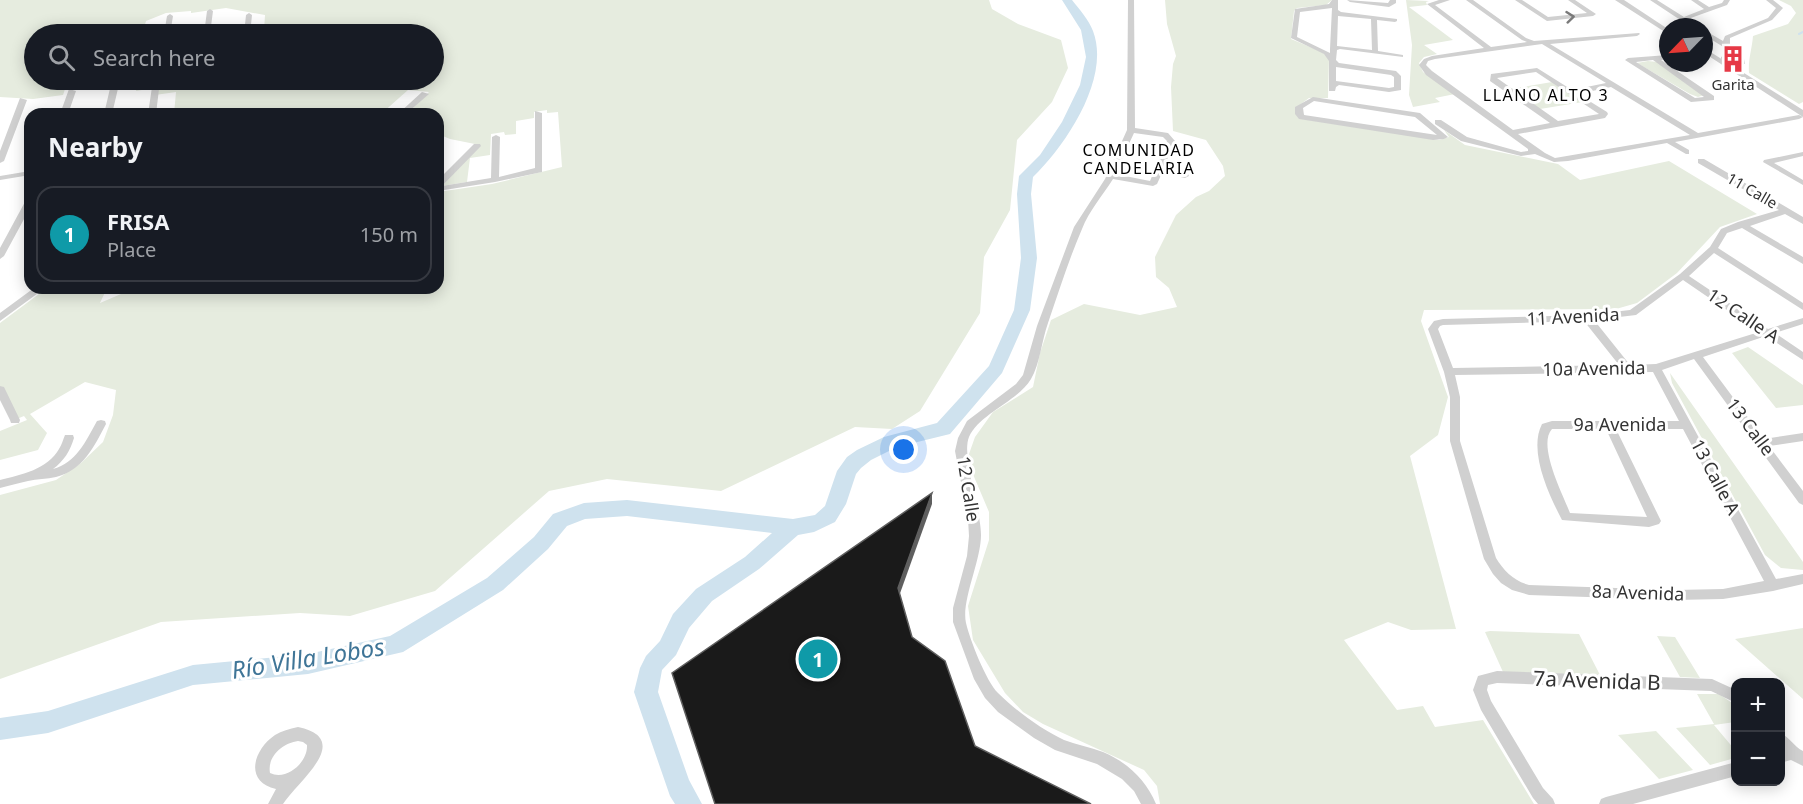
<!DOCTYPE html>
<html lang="en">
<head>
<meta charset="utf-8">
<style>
  body { margin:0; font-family:"Noto Sans",sans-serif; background:#242831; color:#f1f3f6 }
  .controls { position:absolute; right:18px; bottom:18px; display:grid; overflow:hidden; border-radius:12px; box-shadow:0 3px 15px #0003 }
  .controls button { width:54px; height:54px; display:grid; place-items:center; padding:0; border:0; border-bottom:2px solid #363941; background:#171b24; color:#f1f3f6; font:30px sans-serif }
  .compass { position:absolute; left:1659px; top:18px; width:54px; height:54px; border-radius:50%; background:#171b24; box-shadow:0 3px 15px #0003; rotate:245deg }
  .you { position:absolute; left:904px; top:450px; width:21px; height:21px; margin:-15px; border:4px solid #fff; border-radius:50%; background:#1a73e8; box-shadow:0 0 0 9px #1a73e833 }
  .badge { display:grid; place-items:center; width:39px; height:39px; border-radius:50%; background:#e63946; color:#fff; font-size:20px; font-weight:700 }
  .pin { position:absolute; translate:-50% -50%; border:3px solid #fff; box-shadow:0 2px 6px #0006 }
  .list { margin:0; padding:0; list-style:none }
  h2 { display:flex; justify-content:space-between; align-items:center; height:78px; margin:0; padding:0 24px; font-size:26px }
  h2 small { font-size:20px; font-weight:400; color:#9ea1a6 }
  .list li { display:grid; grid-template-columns:39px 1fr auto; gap:18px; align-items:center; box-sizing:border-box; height:96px; margin:0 12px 12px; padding:0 12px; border:2px solid #363941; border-radius:18px }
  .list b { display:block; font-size:22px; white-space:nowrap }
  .list p { margin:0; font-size:20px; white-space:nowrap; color:#9ea1a6 }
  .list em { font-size:20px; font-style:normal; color:#9ea1a6 }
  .icon { flex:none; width:33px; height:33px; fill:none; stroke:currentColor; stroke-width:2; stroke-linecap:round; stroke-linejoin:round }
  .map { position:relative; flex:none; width:1803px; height:804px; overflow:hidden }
  .search { position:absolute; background:#171b24; box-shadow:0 3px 15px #0003; left:24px; top:24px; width:420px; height:66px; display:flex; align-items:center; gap:15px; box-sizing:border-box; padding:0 21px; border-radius:33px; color:#9ea1a6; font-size:22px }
  .panel { position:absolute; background:#171b24; box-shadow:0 3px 15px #0003; left:24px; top:108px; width:420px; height:186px; border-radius:18px }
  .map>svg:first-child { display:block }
</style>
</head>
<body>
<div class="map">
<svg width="1803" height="804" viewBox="0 0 1803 804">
  <rect width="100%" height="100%" fill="#fff"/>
  <path fill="#e6ecdf" d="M0 0H989L992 9 1018 24 1061 40 1068 68 1052 102 1017 140 1010 210 984 257 980 313 920 411 892 429 855 427 721 491 607 479 549 491 435 591 350 616 300 613 161 622 0 679V495L56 480 81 463 103 442 113 415 116 390 85 382 30 414 47 433 38 450 0 460V431L27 420 24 416 12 421 0 395V323L47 288H107L100 303 135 288H438V192L492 184 562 167 558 112 547 113V110L534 112V118L516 121V134L505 135 504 132 491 134 490 155 470 158 467 182 442 186 480 145 450 139 438 134V114H407L429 92 408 90 381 114H174L176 92 155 95 156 90 165 88V86L136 91 139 80H434V34H277L284 32 286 28 276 27 264 31 265 15 226 8 191 13V11L166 13 146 21 144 28 123 32 122 34H34V80H92L90 84 65 89 63 95 33 99 0 97Z
    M1165 0H1332L1326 5 1297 8 1294 11 1291 39 1322 52 1329 58 1328 98H1309L1297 107 1309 120 1439 140 1449 137 1444 130 1465 145 1558 164 1580 180 1669 161 1757 214 1720 227 1677 273 1637 303 1616 309 1424 310 1421 321 1448 397 1438 435 1410 456 1456 629 1411 630 1388 622 1344 640 1397 710 1423 706 1435 727 1483 720 1534 804H1160L1157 786 1144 770 1043 724 1023 712 1005 693 973 640 968 606 989 540V512L972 472 969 454 975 437 993 412 1033 387 1040 353 1051 320 1084 304 1140 315 1177 307 1169 288 1156 277 1155 257 1176 215 1196 197 1209 191 1225 176 1223 166 1206 140 1173 131 1171 87 1173 64 1176 56 1167 24Z
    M1406 0 1429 1 1426 2 1427 5 1409 7 1453 40 1424 45 1437 54 1424 57 1419 63 1423 72 1455 94 1435 98 1440 102 1413 107 1409 95 1412 45Z
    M1779 0H1803V102L1799 104 1749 73C1748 59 1752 49 1753 36L1788 24 1796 13 1791 6Z
    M1648 61 1657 62 1704 95 1698 97 1690 94 1637 63Z
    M1552 82 1583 102 1540 109 1510 89Z
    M1748 347 1803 385V405L1776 408 1732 353Z
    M1670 373 1803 562V570L1781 568 1765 555 1672 383Z
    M1803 628V699L1735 639Z
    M1490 631 1579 634 1600 675 1503 672 1485 632Z
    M1657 636 1675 637 1700 678 1680 677Z
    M1697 694H1719L1735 705V722L1714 725 1735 750V758L1710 765 1676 728 1714 724Z
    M1656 731 1693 770 1659 779 1618 735Z"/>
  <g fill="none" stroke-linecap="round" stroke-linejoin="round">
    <path stroke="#cfe2ee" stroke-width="2" d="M1799 34 1803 32"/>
    <path fill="#cfe2ee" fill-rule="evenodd" d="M1062 0H1072C1079 9 1089 20 1093 31 1111 78 1066 145 1033 177L1031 194 1037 258 1030 310 1002 373 950 434 897 447 871 460 861 468 856 474 846 504 835 522 814 532 798 535 759 569 712 601 689 628 676 655 662 670 658 692 689 780 702 804H675L670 796 634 692 640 668 646 656 660 641 673 614 696 589 745 557 772 533 627 516 585 519 567 526 548 549 503 590 403 652 308 674 193 685 48 733 0 740V718L48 711 193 665 308 654 390 636 487 578 534 537 553 514 584 503 627 500 793 519 815 515 825 506 837 471 847 457 857 450 884 437 937 423 989 366 1014 310 1021 258 1017 194 1019 176 1040 155 1062 122 1080 85 1086 57 1081 30Z"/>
    <path stroke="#d6d6d6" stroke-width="8" stroke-dasharray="8 4" stroke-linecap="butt" d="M1730 57H1733"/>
    <path fill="#d0d0d0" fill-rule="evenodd" d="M1128 0H1134L1135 128 1168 133 1175 141 1163 169 1188 174 1189 176 1185 178 1162 173 1157 184 1153 186 1113 179C1103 195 1089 211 1082 229 1069 259 1059 291 1048 323 1042 339 1040 364 1031 379 1017 402 979 414 969 437 961 456 981 510 981 535 981 561 961 601 966 623 970 640 986 681 998 693 1015 710 1042 730 1064 740 1077 745 1090 747 1103 752 1127 762 1146 780 1156 804H1141L1134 791 1122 779 1097 764 1055 750 1034 738 998 712 985 698 974 679 953 622V608L967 556 969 536 968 519 955 451 958 438 967 421 1016 384 1023 375 1037 326 1074 227 1105 179 1127 130ZM1134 133 1163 137 1167 141 1150 181 1115 174Z
      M1332 0H1338V10L1341 12 1397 19V21L1395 22 1377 20 1378 51 1403 55V57L1340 49 1337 50 1336 60 1339 63 1396 71 1401 76V90L1389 92 1339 85 1336 87 1335 91H1329V61L1324 54 1291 38 1295 9 1329 4ZM1332 8 1330 49V53L1297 37 1300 12ZM1338 16 1371 19 1372 50 1337 46ZM1336 67 1391 75 1394 77V87L1389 88 1336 81Z
      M1347 0 1388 3 1390 0H1396V3L1389 7 1350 2Z
      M1439 0H1450L1435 5 1491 47 1527 42 1522 40 1466 0H1473L1526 38 1534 41 1639 33 1640 34 1637 36 1550 44 1698 133 1799 115 1803 117 1799 119 1675 142 1689 150V154H1686L1667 143 1568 161 1554 162 1535 154 1521 156 1461 141 1435 124V120H1441L1467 137 1521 152 1528 151V149L1426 75 1419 65 1424 59 1432 56 1484 48 1427 4ZM1542 44 1606 83 1572 90 1537 68 1491 74 1490 81 1550 123 1513 130 1432 71 1426 65 1428 61 1435 59ZM1536 72 1599 114 1558 121 1497 78ZM1611 87 1690 135 1555 158 1545 153 1518 134 1605 118 1608 114 1607 112 1578 94Z
      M1515 0H1522L1548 17 1587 13 1568 0H1575L1596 14 1593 16 1547 21Z
      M1650 0H1657L1684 17 1704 9 1691 0H1698L1709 7 1722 3 1724 0H1730L1727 5 1688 19 1699 27H1691Z
      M1766 0H1773L1783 8 1772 20 1730 38V45L1743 54 1745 64 1721 59V57L1723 56 1738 60V56L1704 35V30L1723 41 1725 36 1768 18 1776 8Z
      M210 9 213 11 210 34H204L207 11Z
      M249 13 252 15 250 34H244L246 15Z
      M170 14 173 16 170 34H164L167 16Z
      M276 29 278 30V32L265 34H251L254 32Z
      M128 30 131 32 130 34H124L126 31Z
      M1668 55V59L1661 60 1714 96V100L1691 102 1625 60 1628 58ZM1653 60 1704 97 1695 98 1636 62Z
      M112 80H120L112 114H104Z
      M152 87 159 89 156 114H148Z
      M69 89 76 91 68 114H60Z
      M422 92 429 94 406 114H398Z
      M1313 97 1420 113 1448 137 1444 139 1433 140 1299 119 1295 114V107ZM1314 101 1415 117 1437 135 1304 115 1303 108Z
      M20 98 27 100 4 161 0 163V151Z
      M535 111 542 113V172L495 182 438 191V180L474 144H480L481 146 442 186 491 178 492 137 496 135 500 137 499 177 535 168Z
      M438 136 444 138 438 142Z
      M1803 152V156L1774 163 1803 180V185L1763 162 1764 160Z
      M1698 159H1704L1803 217V224L1785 214 1750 226 1803 257V264L1742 228 1727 233 1718 248 1803 303V310L1714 253 1689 276 1768 329 1803 318V324L1775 333 1803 352V360L1766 336 1703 357 1764 439 1803 433V441L1769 446 1803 491V505L1799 503 1694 359 1662 370 1776 579 1803 574V584L1773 591 1723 599 1675 600 1529 595 1512 590 1501 583 1493 574 1484 559 1450 441V397L1444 372 1428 329 1434 321 1443 319 1587 315 1630 310 1680 274 1710 247 1721 229 1738 222 1779 210 1698 163ZM1683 280 1759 332 1656 364 1630 365 1594 320 1636 315ZM1584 321 1619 365 1453 368 1438 329 1440 326 1443 325ZM1653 372 1679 421H1552L1542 424C1528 451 1549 495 1562 520L1649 527 1659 524 1661 521 1616 429H1683L1764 581 1723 589 1675 590 1529 585C1514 581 1504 571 1496 558L1460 441V397L1455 375ZM1552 429H1606L1647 517 1570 513C1563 495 1537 445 1552 429Z
      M30 171V175L0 180V176Z
      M30 197V208L4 256 0 259V248L26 200Z
      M34 288H45L0 321V313Z
      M0 386 4 387 20 420 19 423H11L10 420 0 400Z
      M101 420 105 421 106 424C94 447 83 470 56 477 47 479 37 479 28 481 18 483 9 486 0 488V480C21 475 48 469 59 449 62 444 63 440 65 435H73L74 438C70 451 64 461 53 469 76 463 86 441 97 421Z
      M1497 671 1712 679 1736 690V703L1711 691 1497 683 1488 685 1487 690 1491 701 1543 788 1553 799 1555 804H1538L1533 798 1481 710 1473 690 1478 676Z
      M298 727C355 739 297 782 283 804H268L276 789C244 782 253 750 275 735 282 731 289 729 298 727ZM298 741 303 742 307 745C308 762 287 781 270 773 267 756 283 743 298 741Z
      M1780 733C1790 737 1794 747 1803 751V766L1791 760 1780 763Z
      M1736 762V776L1633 804H1599L1601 799 1606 797Z"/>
    <path fill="#d0d0d0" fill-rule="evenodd" d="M1615 0H1624L1668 29V34Z
      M1704 48 1803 110V117L1704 53Z"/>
  </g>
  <path fill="#5f5f5f" d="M932 493V504L898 599V588Z"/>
  <path fill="#1a1a1a" stroke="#5f5f5f" stroke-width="1.5" d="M932 493 898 588 912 637 945 661 975 746 1091 804H715L672 673Z"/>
  <defs><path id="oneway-chevron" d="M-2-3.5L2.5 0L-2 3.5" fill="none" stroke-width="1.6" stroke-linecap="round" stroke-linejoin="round" transform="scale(1.5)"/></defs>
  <use stroke="#7a7a7a" href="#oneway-chevron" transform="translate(1570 17) rotate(-6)"/>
  <defs>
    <symbol id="building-bare" viewBox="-9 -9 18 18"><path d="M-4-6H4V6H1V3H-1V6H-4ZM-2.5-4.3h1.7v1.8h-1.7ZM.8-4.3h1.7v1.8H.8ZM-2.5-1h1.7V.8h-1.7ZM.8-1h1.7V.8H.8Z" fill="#e63946" stroke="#fff" stroke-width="2.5" paint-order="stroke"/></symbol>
  </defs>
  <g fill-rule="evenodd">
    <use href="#building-bare" x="1714" y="40" width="38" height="38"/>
  </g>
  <g text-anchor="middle" stroke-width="6" stroke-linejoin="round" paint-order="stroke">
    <g font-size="15" fill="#333" stroke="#fff">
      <text x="1733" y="90">Garita</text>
    </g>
    <g font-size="15" fill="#333" stroke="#fff">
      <text transform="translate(1752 191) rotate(30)" y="5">11 Calle</text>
    </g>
    <g font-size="16" letter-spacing="1.5" fill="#000" stroke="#fff">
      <text x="1546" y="101">LLANO ALTO 3</text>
      <text x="1139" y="156">COMUNIDAD<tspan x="1139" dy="18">CANDELARIA</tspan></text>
    </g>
    <g font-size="18" fill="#333" stroke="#fff">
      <text transform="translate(1743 316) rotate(34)" y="6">12 Calle A</text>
      <text transform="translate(1573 317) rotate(-3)" y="6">11 Avenida</text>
      <text transform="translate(1594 369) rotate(-1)" y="6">10a Avenida</text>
      <text x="1620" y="431">9a Avenida</text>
      <text transform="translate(1750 427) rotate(53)" y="6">13 Calle</text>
      <text transform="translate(1715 477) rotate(62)" y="6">13 Calle A</text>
      <text transform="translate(968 489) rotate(81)" y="6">12 Calle</text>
      <text transform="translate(1638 593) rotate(2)" y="6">8a Avenida</text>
    </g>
    <g font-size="21" fill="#333" stroke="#fff">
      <text transform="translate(1597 681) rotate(2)" y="7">7a Avenida B</text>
    </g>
    <g font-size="24" font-style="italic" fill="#3f7597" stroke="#fff">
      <text transform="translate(308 659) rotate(-9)" y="8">Río Villa Lobos</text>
    </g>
  </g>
</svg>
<div class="controls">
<button>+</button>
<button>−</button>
</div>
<svg class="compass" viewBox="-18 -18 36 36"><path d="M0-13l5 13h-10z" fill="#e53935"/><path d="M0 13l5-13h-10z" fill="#9ea1a6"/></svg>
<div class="you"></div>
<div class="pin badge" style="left:818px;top:659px;background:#0f9aa8">1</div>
<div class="search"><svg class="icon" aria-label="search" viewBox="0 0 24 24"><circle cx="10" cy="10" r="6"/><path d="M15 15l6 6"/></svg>Search here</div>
<section class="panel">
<h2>Nearby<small></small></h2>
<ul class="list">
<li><span class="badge" style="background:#0f9aa8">1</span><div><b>FRISA</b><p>Place</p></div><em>150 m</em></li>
</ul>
</section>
</div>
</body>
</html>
